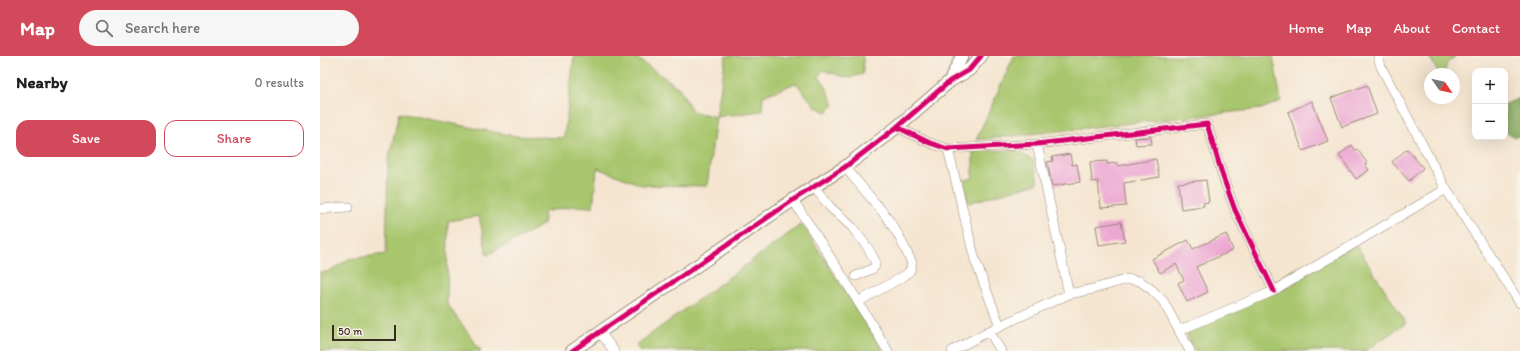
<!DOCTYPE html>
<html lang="en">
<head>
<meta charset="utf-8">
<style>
  body { margin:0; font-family:Itim,sans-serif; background:#f6f6f6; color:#222 }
  .controls { position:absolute; right:12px; top:12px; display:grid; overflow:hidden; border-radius:8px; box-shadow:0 4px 16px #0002 }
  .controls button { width:36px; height:36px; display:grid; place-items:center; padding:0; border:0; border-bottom:1px solid #e0e0e0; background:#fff; color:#222; font:20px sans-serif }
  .compass { position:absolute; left:1104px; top:12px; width:36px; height:36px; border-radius:50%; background:#fff; box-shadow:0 4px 16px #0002; rotate:124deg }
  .scale { position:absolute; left:12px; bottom:10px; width:64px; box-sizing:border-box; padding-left:4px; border:2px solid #3b2a1e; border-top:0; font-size:11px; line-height:14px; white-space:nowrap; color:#3b2a1e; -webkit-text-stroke:3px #f7f3e8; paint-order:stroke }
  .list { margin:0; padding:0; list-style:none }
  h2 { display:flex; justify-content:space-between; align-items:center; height:52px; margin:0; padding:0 16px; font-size:17px }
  h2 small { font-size:13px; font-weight:400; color:#767676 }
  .actions { display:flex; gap:8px; padding:12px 16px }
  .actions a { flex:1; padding:9px 0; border:1px solid #d1495b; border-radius:12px; text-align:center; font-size:14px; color:#d1495b }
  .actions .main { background:#d1495b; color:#fff }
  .icon { flex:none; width:22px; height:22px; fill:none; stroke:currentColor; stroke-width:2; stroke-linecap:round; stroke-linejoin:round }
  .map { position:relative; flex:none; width:1200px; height:295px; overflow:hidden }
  header { display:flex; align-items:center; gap:24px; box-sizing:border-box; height:56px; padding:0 20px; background:#d1495b; color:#fff }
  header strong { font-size:19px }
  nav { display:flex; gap:22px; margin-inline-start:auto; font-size:14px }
  .search { width:280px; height:36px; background:#f6f6f6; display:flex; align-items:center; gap:10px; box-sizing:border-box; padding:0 14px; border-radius:22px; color:#767676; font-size:15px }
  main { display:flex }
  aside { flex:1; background:#fff }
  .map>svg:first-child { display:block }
</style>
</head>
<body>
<header>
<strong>Map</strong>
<div class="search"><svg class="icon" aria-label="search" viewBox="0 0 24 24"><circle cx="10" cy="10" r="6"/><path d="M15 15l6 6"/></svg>Search here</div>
<nav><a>Home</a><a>Map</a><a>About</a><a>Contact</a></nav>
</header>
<main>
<aside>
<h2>Nearby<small>0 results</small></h2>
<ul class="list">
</ul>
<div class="actions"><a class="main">Save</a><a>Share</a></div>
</aside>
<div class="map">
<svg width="1200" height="295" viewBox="0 0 1200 295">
  <rect width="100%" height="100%" fill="#f7f3e8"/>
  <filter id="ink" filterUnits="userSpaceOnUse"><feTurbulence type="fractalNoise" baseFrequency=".025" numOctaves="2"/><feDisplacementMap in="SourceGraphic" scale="8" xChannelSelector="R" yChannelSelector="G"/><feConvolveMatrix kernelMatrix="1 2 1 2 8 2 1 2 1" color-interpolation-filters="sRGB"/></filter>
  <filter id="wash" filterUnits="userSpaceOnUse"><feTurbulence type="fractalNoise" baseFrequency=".012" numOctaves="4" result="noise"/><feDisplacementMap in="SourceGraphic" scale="16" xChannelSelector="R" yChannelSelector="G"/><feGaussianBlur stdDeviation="0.9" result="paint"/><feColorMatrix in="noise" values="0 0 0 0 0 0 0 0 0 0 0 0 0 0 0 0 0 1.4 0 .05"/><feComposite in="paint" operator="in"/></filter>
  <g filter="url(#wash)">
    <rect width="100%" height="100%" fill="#f5e5d0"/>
    <path fill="#a8c66d" stroke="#727846" d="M254 0H307L318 3 359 32 372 55 396 61 406 0H543V18L528 22 502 14 499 21 505 29 514 49 507 56 496 51 476 27 443 40 442 55 396 61 387 130 322 129 277 112 273 151 253 150 224 156V168L167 199 159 160 128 165 127 248 161 295H0V216H8L29 203 66 198 68 106 79 57 194 80 244 82Z
      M694 0H953L961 45 941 53 656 84Z
      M1109 0H1136L1127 7 1124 18H1119Z
      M694 94 713 104 718 127 648 147 642 125 653 122V95Z
      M482 168 563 295H320L316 289Z
      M1037 190 1086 267 1045 295H875L868 282 865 270 942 237 971 215Z"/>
    <path fill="#86ab60" stroke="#606a3f" d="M1200 42V80L1195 81 1185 76V48Z"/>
    <g id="blocks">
      <path fill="#eda7d3" d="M1047 29 1057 58 1022 71 1011 42Z
        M992 45 1008 85 983 95 968 56Z
        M831 81 832 88 816 89 815 82Z
        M1032 89 1035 94 1037 93 1047 107 1045 108 1049 114 1036 123 1019 99Z
        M1087 93 1103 112 1089 125 1072 106Z
        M750 98 752 109 757 108 760 126 732 130 727 106 733 105 732 101Z
        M836 103 839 121 804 127 806 150 781 152 778 125 772 126 770 106 787 105V108L797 107 798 110Z
        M886 124 889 146 883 147 884 150 861 153 858 127Z
        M801 166 805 185 779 189 776 170Z
        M906 178 913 194 876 211 888 236 867 246 858 227 864 224 856 208 840 217 832 203 868 184 873 193Z"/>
    </g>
  </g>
  <g filter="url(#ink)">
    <use href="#blocks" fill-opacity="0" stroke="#988877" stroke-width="1"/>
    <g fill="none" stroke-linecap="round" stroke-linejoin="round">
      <defs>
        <path id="minor" d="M1058 0 1061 11 1126 133 1200 247
          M577 71 610 87 628 93 717 88 887 68 903 121 915 154 954 235
          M717 88 749 238
          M628 93 655 204 680 270
          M525 111 566 160 579 180 592 207 590 215 584 220 538 246
          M494 131 510 151 532 171 548 192 555 205V210L552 213 536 220
          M473 144 523 221 568 295
          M0 153 28 151
          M860 274 954 235 1126 133
          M669 275 681 295
          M280 276 294 295
          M632 295 669 275 749 238 773 233 808 223 820 225 832 234 843 245 870 295"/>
        <path id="tertiary" d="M630 25 642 0
          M252 295 473 144 525 111 577 71 630 25 649 14 661 0"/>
      </defs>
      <use href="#minor" stroke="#988877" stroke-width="10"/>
      <use href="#tertiary" stroke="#988877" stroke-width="14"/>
      <use href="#minor" stroke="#fff" stroke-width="9"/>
      <use href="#tertiary" stroke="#fff" stroke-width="12"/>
      <defs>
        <path id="cycleway" d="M577 71 610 87 628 93 717 88 887 68 903 121 915 154 954 235
          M252 295 473 144 525 111 577 71 630 25 649 14 661 0"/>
      </defs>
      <use href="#cycleway" stroke="#f7f3e8" stroke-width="8"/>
      <use href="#cycleway" stroke="#d6006c" stroke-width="5"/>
    </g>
  </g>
</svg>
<div class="controls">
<button>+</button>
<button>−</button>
</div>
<svg class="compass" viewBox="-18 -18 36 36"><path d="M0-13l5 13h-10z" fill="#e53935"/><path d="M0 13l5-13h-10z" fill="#767676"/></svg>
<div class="scale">50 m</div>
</div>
</main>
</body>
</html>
